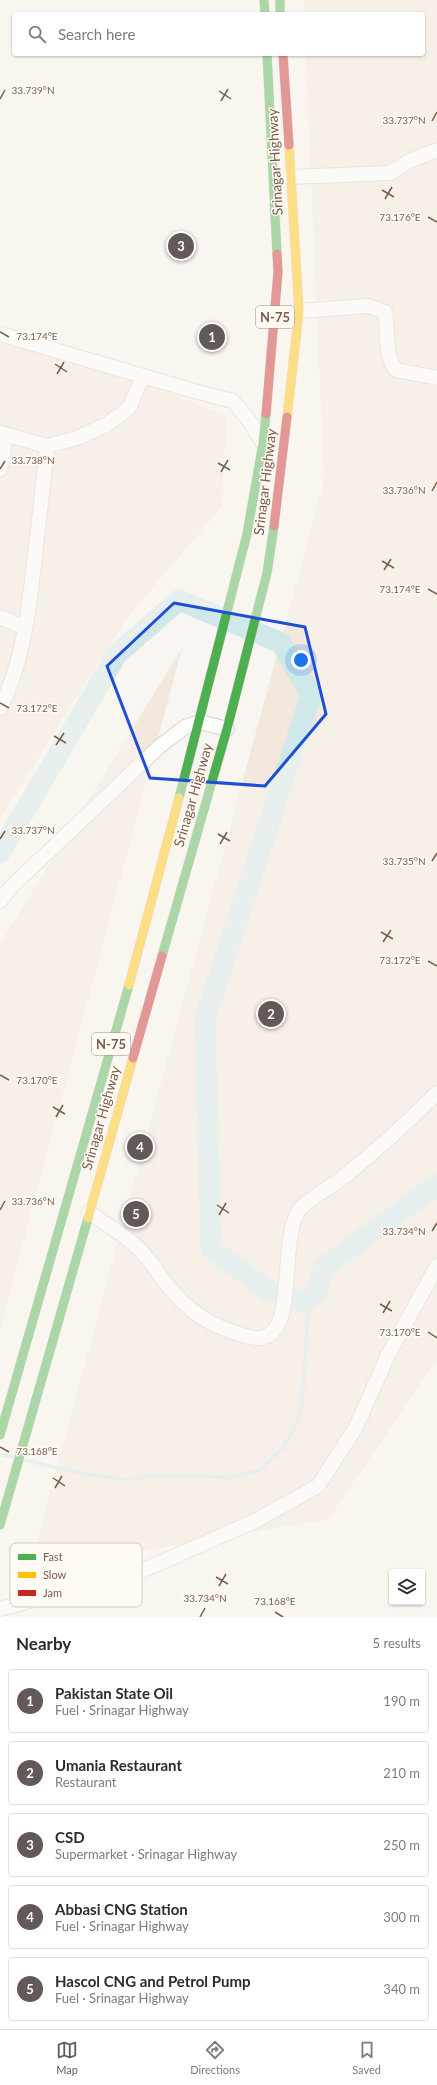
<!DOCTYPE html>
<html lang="en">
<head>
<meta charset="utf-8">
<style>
  body { margin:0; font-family:Lato,sans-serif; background:#f2f2f3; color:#2b2b33 }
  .controls { position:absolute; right:12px; bottom:12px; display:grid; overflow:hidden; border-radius:4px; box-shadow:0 1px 3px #0004 }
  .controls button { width:36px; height:36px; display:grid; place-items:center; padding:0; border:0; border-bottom:1px solid #e1e1e2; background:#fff; color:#2b2b33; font:20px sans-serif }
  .you { position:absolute; left:301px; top:660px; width:14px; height:14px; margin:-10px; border:3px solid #fff; border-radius:50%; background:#1a73e8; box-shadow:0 0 0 6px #1a73e833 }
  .badge { display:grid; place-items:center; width:26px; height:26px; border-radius:50%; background:#625958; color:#fff; font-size:13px; font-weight:700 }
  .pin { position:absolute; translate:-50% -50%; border:2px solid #fff; box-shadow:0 1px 4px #0006 }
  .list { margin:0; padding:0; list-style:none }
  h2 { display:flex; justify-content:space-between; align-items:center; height:52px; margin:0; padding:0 16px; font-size:17px }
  h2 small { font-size:13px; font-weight:400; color:#7c7c81 }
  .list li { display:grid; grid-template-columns:26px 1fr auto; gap:12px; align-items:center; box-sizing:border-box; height:64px; margin:0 8px 8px; padding:0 8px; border:1px solid #e1e1e2; border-radius:4px }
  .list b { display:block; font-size:15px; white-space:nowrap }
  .list p { margin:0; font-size:13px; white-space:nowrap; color:#7c7c81 }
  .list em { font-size:13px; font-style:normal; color:#7c7c81 }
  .icon { flex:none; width:22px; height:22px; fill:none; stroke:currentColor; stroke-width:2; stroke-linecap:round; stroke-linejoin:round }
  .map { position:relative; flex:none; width:437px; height:1617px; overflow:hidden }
  .search { position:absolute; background:#fff; box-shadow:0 1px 3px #0004; left:12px; right:12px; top:12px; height:44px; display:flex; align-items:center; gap:10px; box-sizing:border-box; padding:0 14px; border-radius:4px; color:#7c7c81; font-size:15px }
  .sheet { height:412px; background:#fff }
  nav { display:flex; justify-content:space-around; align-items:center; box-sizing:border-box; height:56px; border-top:1px solid #e1e1e2; background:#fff; font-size:11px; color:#7c7c81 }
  nav a { display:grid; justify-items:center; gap:2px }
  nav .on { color:#625958 }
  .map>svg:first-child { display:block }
</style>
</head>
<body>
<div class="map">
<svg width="437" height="1617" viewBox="0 0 437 1617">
  <rect width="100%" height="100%" fill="#f9f5f0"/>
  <path fill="#f2e8de" d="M304 0H437V1359L329 1519 29 1570 324 481 306 54H423V14H305Z
    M0 329 226 415 222 506 128 617 0 818Z
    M182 648 0 1329V944Z"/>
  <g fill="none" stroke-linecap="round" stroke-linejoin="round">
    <path stroke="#d0e8ea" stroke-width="3.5" d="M0 1454 13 1457
      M26 1460 73 1472 129 1480 144 1476 232 1477 260 1470 281 1450 294 1430 302 1404 309 1299"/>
    <path stroke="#d0e8ea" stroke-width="21" d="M0 853 117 654 179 600 281 643 311 695 205 1019 211 1249 266 1289 302 1301 309 1299 318 1291 324 1267 437 1185"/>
    <defs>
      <path id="street" d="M290 177 390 173 409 161 437 150
        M299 311 368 306 385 312C389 333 383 352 396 370L437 378
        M0 334 194 391 233 401 250 422 263 443
        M0 433 47 446 77 438 106 425 129 408 143 376
        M0 469 3 459 5 434
        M0 617 25 628
        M0 708C25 659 30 600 36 546 40 512 44 479 47 446
        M0 901 11 887 160 746 185 727 200 722 227 729
        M89 1212C105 1224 124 1234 138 1248 148 1257 156 1270 164 1281 188 1312 208 1325 245 1336 266 1342 276 1334 282 1314 289 1286 285 1232 299 1210 306 1200 334 1185 345 1176 377 1150 408 1122 437 1093
        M0 1609 139 1572 255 1521 318 1486 356 1427 388 1355 437 1266"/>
      <path id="fast" d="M264 0 265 14
        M280 0V14
        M267 54 277 254
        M179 798 247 534 263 443 266 414
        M162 956 227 729 267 573 274 526
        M0 1435 129 985
        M0 1525 88 1218"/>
      <path id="slow" d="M287 417 299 311 289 145
        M129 985 179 798
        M88 1218 133 1058"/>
      <path id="jam" d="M283 54 289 145
        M266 414 278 272 277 254
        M274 526 287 417
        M133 1058 162 956"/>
    </defs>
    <use href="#street" stroke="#d7d1cb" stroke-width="16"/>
    <use href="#fast" stroke="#dad1cc" stroke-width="10"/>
    <use href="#slow" stroke="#dad1cc" stroke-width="10"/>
    <use href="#jam" stroke="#dad1cc" stroke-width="10"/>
    <use href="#street" stroke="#fefefd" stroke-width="14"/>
    <use href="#fast" stroke="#4caf50" stroke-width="9"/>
    <use href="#slow" stroke="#ffc107" stroke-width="9"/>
    <use href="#jam" stroke="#c62828" stroke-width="9"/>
  </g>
  <path d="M0 0H437V1617H0ZM174 603 305 627 326 714 265 786 150 778 107 666Z" fill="#f9f5f0" fill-opacity=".55" fill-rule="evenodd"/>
  <path fill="none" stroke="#1d4ed8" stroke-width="3" stroke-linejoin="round" d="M174 603 305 627 326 714 265 786 150 778 107 666Z"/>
  <path fill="none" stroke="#7a5c4d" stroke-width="1.5" d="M219 91 231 99M0 99 5 90M221 101 228 89M432 121 437 112M382 190 394 197M385 199 392 187M428 217 437 222M0 332 9 337M55 364 67 372M57 374 64 362M218 463 230 470M0 469 5 461M221 472 228 460M432 491 437 482M382 561 394 568M384 570 391 559M428 589 437 594M0 703 9 708M54 736 66 743M56 745 64 733M218 834 230 841M0 839 5 831M220 844 227 832M432 861 437 853M381 932 393 939M383 942 391 930M428 961 437 966M0 1075 9 1080M53 1107 65 1114M56 1117 63 1105M217 1205 229 1213M0 1210 5 1201M219 1215 226 1203M432 1231 437 1223M380 1304 392 1311M383 1313 390 1301M428 1332 437 1338M0 1447 9 1452M53 1478 65 1486M55 1488 62 1476M216 1577 228 1584M219 1586 226 1574M275 1612 283 1617M200 1617 205 1608"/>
  <g text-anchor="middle" stroke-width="3" stroke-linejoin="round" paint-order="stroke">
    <g fill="#fffaf3" stroke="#a28b7f" stroke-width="1">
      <rect x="256" y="306" width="38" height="22" rx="3"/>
      <rect x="92" y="1033" width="38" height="22" rx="3"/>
    </g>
    <g font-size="13" font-weight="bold" fill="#7a5c4d">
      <text x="275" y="322">N-75</text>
      <text x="111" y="1049">N-75</text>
    </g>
    <g font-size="14" fill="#7a5c4d" stroke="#fffaf3">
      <text transform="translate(275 162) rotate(-93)" y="5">Srinagar Highway</text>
      <text transform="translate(265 482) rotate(-83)" y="5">Srinagar Highway</text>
      <text transform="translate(193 795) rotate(-74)" y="5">Srinagar Highway</text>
      <text transform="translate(101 1118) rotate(-74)" y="5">Srinagar Highway</text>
    </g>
  </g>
  <rect x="10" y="1543" width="132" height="64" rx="6" fill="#fffaf3" stroke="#d7cbc1" stroke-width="1"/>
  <rect x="18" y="1554" width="18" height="6" fill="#4caf50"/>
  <rect x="18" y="1572" width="18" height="6" fill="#ffc107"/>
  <rect x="18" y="1590" width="18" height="6" fill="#c62828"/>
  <g font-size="11" fill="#7a5c4d">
    <text x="43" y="1561">Fast</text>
    <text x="43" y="1579">Slow</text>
    <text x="43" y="1597">Jam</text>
  </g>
  <g font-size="10" text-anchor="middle" fill="#7a5c4d" stroke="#fffaf3" stroke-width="3" stroke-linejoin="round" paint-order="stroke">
    <text x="33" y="94">33.739°N</text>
    <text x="404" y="124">33.737°N</text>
    <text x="400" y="221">73.176°E</text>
    <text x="37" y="340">73.174°E</text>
    <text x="33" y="464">33.738°N</text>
    <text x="404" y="494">33.736°N</text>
    <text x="400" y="593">73.174°E</text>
    <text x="37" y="712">73.172°E</text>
    <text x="33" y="834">33.737°N</text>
    <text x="404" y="865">33.735°N</text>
    <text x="400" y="964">73.172°E</text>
    <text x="37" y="1084">73.170°E</text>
    <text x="33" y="1205">33.736°N</text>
    <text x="404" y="1235">33.734°N</text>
    <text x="400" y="1336">73.170°E</text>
    <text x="37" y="1455">73.168°E</text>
    <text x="205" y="1602">33.734°N</text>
    <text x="275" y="1605">73.168°E</text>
  </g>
</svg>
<div class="controls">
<button><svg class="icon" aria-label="layers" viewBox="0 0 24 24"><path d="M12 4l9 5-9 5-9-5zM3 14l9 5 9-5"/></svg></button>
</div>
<div class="you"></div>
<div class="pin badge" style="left:212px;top:337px">1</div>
<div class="pin badge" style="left:271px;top:1014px">2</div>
<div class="pin badge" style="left:181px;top:246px">3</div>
<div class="pin badge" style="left:140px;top:1147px">4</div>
<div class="pin badge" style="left:136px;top:1214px">5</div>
<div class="search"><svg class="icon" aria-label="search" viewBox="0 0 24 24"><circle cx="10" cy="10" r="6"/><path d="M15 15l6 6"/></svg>Search here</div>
</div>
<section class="sheet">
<h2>Nearby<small>5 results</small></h2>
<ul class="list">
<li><span class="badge">1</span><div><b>Pakistan State Oil</b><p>Fuel · Srinagar Highway</p></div><em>190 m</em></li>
<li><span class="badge">2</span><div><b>Umania Restaurant</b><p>Restaurant</p></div><em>210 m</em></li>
<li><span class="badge">3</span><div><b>CSD</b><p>Supermarket · Srinagar Highway</p></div><em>250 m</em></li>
<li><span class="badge">4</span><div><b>Abbasi CNG Station</b><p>Fuel · Srinagar Highway</p></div><em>300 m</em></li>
<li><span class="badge">5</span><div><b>Hascol CNG and Petrol Pump</b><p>Fuel · Srinagar Highway</p></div><em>340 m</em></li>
</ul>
</section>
<nav>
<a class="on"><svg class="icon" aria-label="map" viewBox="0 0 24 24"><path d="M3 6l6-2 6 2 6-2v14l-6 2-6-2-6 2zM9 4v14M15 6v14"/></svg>Map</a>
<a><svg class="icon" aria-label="directions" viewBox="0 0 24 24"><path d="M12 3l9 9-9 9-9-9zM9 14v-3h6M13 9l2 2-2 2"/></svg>Directions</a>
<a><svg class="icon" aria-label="saved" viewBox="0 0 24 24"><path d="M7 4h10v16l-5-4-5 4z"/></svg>Saved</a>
</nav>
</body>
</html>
